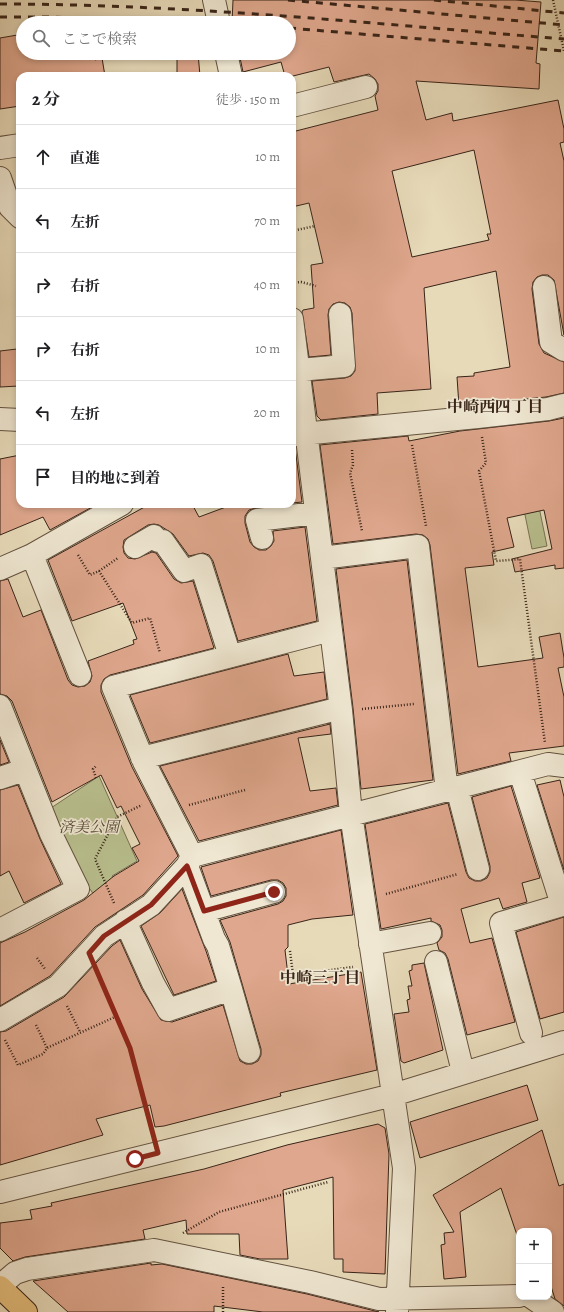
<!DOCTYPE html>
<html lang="ja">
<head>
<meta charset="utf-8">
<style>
  body { margin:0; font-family:Alegreya,"Noto Serif JP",serif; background:#f6f6f6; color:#202124 }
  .controls { position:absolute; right:12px; bottom:12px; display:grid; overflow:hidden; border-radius:8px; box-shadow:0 2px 6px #0003 }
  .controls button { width:36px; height:36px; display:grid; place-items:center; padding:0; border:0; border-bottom:1px solid #e0e0e0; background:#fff; color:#202124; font:20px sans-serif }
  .stop { position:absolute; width:12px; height:12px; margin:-9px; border:3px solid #8f2418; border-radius:50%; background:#fff }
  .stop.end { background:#8f2418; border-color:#fff; box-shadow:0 1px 4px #0008 }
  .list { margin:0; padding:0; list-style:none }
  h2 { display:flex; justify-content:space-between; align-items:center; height:52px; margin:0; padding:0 16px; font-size:17px }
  h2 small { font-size:13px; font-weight:400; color:#757577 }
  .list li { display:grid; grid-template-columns:26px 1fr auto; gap:12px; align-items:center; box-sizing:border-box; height:64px; padding:0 16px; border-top:1px solid #e0e0e0 }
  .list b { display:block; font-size:15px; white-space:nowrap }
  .list em { font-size:13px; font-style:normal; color:#757577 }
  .icon { flex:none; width:22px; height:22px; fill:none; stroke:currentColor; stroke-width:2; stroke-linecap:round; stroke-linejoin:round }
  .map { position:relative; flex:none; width:564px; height:1312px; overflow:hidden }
  .search { position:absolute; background:#fff; box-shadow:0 2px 6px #0003; left:16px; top:16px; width:280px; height:44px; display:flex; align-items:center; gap:10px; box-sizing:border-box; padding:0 14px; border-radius:22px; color:#757577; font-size:15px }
  .panel { position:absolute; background:#fff; box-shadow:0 2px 6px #0003; left:16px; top:72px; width:280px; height:436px; border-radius:12px }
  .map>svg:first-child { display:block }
</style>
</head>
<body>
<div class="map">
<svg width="564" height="1312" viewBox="0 0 564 1312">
  <rect width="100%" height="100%" fill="#e7dab9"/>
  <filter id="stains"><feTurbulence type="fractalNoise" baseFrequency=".005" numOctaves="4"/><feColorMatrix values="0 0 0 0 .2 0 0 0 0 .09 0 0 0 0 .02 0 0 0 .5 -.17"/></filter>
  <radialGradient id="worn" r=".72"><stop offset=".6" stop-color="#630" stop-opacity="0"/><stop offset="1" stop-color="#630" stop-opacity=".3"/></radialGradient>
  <path fill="#b8be8d" stroke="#787152" d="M531 468 547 546 532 549 516 471Z
    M99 776 137 861 112 876 133 908 112 923 90 889 83 887 48 810Z"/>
  <path fill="#dfa78d" stroke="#382418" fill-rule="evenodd" d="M233 0H515L541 2 536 63 540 64 539 89 416 81 426 120 452 113 453 121 558 100 564 129V142L560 143 564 161V335L554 280 548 275H542L537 277 533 282 532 289 539 344 544 353 564 362V393L546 397 459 406 457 377 474 376V373L510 367 496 271 424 288 431 389 377 393 378 414 321 420 317 416 312 381 345 378 351 376 355 371 352 313 350 307 345 303 339 302 333 304 329 309 328 315 331 355 309 357 302 312 303 310 314 308 311 265 323 263 309 203 292 207V132L378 110 375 96 378 91V84L375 79 369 74 334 82 329 67 293 76H285L281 62 243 72 239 53H289V23H232ZM474 150 491 234H487L489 240 412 257 392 171Z
    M23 34V53H94L95 60 102 58 105 76H20V106L0 109V38Z
    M177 53H198L200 76H177Z
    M17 349 19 386 0 387V351Z
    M564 418V568L555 569V565L515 572 512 559 552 549 544 510 507 518 514 547 492 552 494 565 465 568 478 667 543 658 539 637 560 633 564 658V667L558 668 564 697V746L509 753 511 761 458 774 430 545 428 539 423 535 416 534 333 544 320 445 408 436 409 441 460 431 549 421Z
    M292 447H295L302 502 292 503Z
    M20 455V504H93L94 506 50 530 43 517 0 535V459Z
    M150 504H192L199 517 234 504H286L256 508 249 510 245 516V523L250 542 254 547 259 550H266L271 546 274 541 273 531 305 527 317 621 238 641 213 561 209 555 203 553 189 556 173 534 159 525 154 524 148 525 124 540 123 547 124 553 128 558 135 559 152 552 156 553 174 579 181 583 193 581 214 648 110 675 104 679 101 685V692L132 767 178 856 143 895 95 927 50 976 0 1006V943L25 932 84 900 114 876 139 861 132 848 140 844 121 806 117 808 101 775 52 802 12 701 7 696 0 694V581L8 579 23 617 41 610 68 680 72 685 78 687 85 686 90 682 92 676 88 661 134 644 133 640 137 639 123 603 72 621 48 560Z
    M407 560 433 780 361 789 353 708 336 569Z
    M288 654 294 676 324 672 327 699 150 743 130 695Z
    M330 724 331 734 298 738 310 791 336 788 338 805 199 841 160 766Z
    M0 740 9 762 0 765Z
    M560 780 564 797V870L537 785Z
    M18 785 40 839 61 884 24 903 9 871 0 876V790Z
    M511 786 540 878 522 883 527 902 503 909 499 898 461 909 470 943 492 938 515 1022 467 1035 448 959 445 953 439 950 437 943 442 937V930L440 925 431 921V918L381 929 365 824 448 803 466 872 469 878 475 881H481L487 878 490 872V866L472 797Z
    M341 830 353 915 312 919 288 925V947L285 950 289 984 361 972 377 1070 280 1093 281 1096 164 1126 155 1127 150 1105 96 1119 103 1135 0 1165V1032L6 1031 64 997 112 946 120 940 142 989 161 1020 172 1022 223 1005 240 1061 246 1064H252L258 1061 261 1055V1049L230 942 220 920 278 904 283 901 286 896V888L283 883 278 880H271L211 896 201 867Z
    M182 889 206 951 216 981 174 995 141 926 160 913Z
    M564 917V1012L540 1019 516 932Z
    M424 963 443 1050 404 1063 401 1061 394 1014 409 1012 407 1000 410 999 408 986H412L409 971 412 970V965Z
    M527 1085 538 1120 420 1158 410 1122Z
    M378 1124 385 1128 389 1154 385 1274 343 1272V1259H334L333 1177 283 1190 288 1259H260L240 1255 239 1234H187L186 1220 143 1230 145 1239 25 1257 13 1261 0 1248V1223L32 1219 30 1210 52 1206 51 1203 204 1169 287 1145Z
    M542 1130 559 1186 564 1184V1306L555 1299 549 1280V1231H519V1241L501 1188 460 1212 466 1277 444 1279 441 1245 445 1244 444 1233 454 1232 433 1195Z
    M151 1263V1265L162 1264 307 1294 379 1312H263L214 1306V1312H68L33 1281Z"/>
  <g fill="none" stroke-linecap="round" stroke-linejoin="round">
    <defs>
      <path id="minor" d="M214 0 219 23
        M226 53 231 76
        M292 106 366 87
        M0 148 20 145
        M0 178 10 207 20 217
        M544 287 551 342 564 350
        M292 319 341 710 351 814 404 1168 397 1312
        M299 370 344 366 340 314
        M0 419 20 420
        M292 435 478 417 548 409 564 405
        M262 538 257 520 316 513
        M135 547 154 536 158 541H163L184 571 201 565 230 656
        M32 555 80 675
        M322 558 418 546 447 791
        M0 569 32 555 122 504
        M0 706 51 834 78 889 0 930
        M142 758 333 710H341
        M520 772 562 905 501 923 531 1033
        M0 778 24 770
        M457 788 478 869
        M192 856 144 762 113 687 331 630
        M204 911 274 892
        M125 921 153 983 168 1010 231 989 218 946 214 939 187 866
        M370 944 430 933
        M436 962 463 1072
        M231 989 249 1052
        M0 1020 58 986 104 936 151 905 187 866 192 856 548 764 564 766
        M0 1192 393 1095 564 1042
        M0 1286 15 1273 27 1269 154 1250 310 1282 379 1299 519 1296
        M531 1297 553 1312"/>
      <path id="major" d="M0 1287 26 1312"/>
    </defs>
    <use href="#minor" stroke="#645240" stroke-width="24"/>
    <use href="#major" stroke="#382418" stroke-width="24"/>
    <path stroke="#382418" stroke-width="2.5" stroke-dasharray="1 2" stroke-linecap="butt" d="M553 0 564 51
      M292 231 315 226
      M292 283 301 282 316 286
      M482 437 486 463 479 471 496 561 520 559 545 743
      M412 445 426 526
      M352 450 353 465 350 473 362 531
      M78 555 90 575 99 571 132 623 150 618 160 653
      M99 571 118 558
      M362 709 414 704
      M96 778 93 769 96 766
      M189 805 245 790
      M386 894 458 874
      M114 903 95 859 117 817 142 805
      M290 951 293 975 353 967
      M37 958 45 969
      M98 974 130 1048 152 1133
      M67 1006 80 1032
      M36 1025 47 1048
      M5 1040 18 1065 43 1054 47 1048 117 1016
      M183 1233 219 1212 328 1182
      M223 1287V1312"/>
    <use href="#minor" stroke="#efe7d2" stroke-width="22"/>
    <use href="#major" stroke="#e4bd7c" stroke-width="22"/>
    <path stroke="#382418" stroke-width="3" stroke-dasharray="7 7" stroke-linecap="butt" d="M288 0 564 25
      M434 0 564 13
      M0 4C188 4 376 24 564 39
      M0 17H52L205 23
      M289 28 564 51"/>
  </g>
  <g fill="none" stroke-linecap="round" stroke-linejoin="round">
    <path stroke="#8f2418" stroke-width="5" d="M135 1159 158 1153 130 1048 89 953 104 936 151 905 187 866 204 911 274 892"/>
  </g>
  <g text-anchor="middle" stroke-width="3.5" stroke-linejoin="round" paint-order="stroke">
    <g font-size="15" font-style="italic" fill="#584a35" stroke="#efe7d2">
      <text x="89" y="832">済美公園</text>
    </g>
    <g font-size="16" font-weight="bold" fill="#382418" stroke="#efe7d2">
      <text x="495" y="412">中崎西四丁目</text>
      <text x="320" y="983">中崎三丁目</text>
    </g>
  </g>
  <rect width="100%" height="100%" filter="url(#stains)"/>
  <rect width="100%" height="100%" fill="url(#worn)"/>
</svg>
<div class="controls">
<button>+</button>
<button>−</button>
</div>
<div class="stop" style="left:135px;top:1159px"></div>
<div class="stop end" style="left:274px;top:892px"></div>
<div class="search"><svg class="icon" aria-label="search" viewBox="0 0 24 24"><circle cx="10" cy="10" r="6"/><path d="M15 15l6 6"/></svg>ここで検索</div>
<section class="panel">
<h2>2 分<small>徒歩 · 150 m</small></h2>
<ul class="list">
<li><svg class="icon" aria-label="ahead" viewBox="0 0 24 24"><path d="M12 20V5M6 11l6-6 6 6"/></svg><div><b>直進</b></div><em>10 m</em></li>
<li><svg class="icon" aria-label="left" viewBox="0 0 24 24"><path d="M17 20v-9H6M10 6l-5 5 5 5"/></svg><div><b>左折</b></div><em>70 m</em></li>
<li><svg class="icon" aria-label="right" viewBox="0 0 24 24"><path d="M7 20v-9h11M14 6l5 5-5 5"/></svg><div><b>右折</b></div><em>40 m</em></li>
<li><svg class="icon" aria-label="right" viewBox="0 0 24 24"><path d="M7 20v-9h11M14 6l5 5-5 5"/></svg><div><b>右折</b></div><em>10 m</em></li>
<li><svg class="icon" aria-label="left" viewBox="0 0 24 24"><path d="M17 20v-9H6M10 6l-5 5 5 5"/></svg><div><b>左折</b></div><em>20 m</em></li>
<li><svg class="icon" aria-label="arrive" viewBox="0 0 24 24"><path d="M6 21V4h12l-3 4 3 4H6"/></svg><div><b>目的地に到着</b></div></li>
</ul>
</section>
</div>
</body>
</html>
